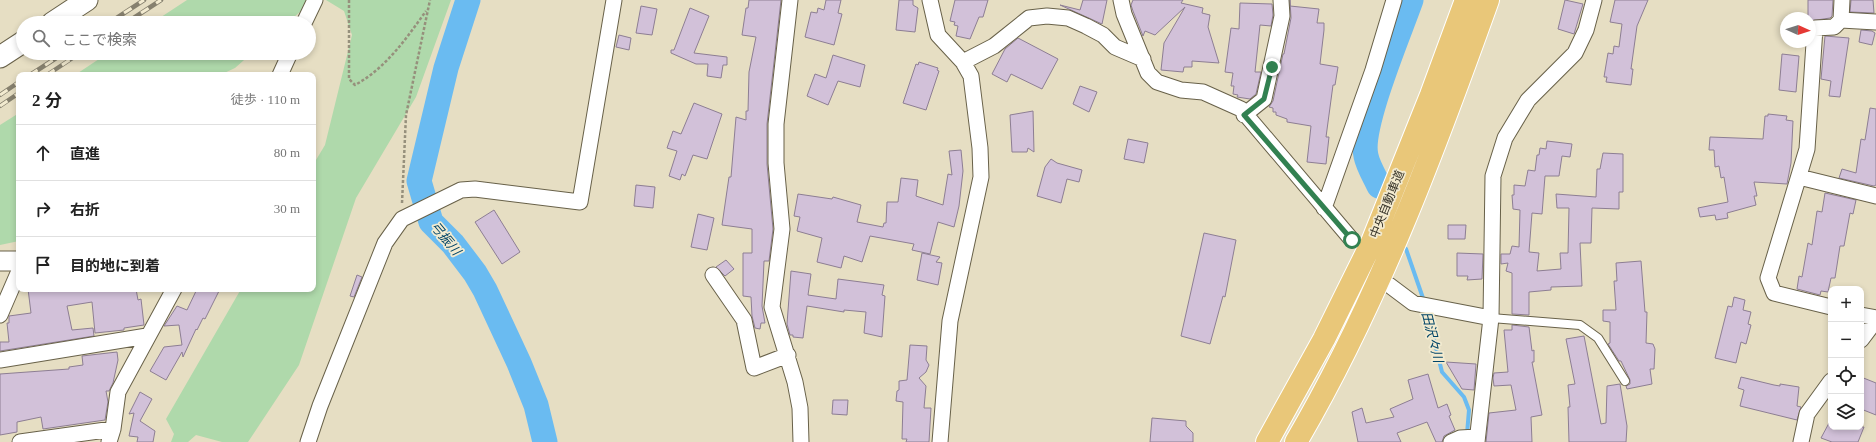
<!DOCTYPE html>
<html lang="ja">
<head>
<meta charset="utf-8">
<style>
  body { margin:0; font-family:"Times New Roman","Noto Sans JP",serif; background:#f6f6f6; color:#222 }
  .controls { position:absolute; right:12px; bottom:12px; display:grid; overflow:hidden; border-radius:8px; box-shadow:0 2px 6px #0003 }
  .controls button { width:36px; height:36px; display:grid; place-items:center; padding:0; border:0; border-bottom:1px solid #e0e0e0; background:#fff; color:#222; font:20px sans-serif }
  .compass { position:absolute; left:1780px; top:12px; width:36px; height:36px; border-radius:50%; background:#fff; box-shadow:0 2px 6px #0003; rotate:93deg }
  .stop { position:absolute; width:12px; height:12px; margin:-9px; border:3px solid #328151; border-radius:50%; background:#fff }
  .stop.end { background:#328151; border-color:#fff; box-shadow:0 1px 4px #0008 }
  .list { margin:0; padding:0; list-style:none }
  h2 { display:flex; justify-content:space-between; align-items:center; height:52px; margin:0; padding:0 16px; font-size:17px }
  h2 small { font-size:13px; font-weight:400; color:#767676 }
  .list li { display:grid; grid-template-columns:26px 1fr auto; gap:12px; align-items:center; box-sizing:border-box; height:56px; padding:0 16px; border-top:1px solid #e0e0e0 }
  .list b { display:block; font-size:15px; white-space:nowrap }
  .list em { font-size:13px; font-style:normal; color:#767676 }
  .icon { flex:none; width:22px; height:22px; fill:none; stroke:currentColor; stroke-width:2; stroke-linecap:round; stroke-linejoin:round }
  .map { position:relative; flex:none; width:1876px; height:442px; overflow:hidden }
  .search { position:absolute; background:#fff; box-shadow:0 2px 6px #0003; left:16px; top:16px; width:300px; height:44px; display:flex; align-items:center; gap:10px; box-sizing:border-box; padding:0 14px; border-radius:22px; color:#767676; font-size:15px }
  .panel { position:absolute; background:#fff; box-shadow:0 2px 6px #0003; left:16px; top:72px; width:300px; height:220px; border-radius:8px }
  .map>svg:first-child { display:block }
</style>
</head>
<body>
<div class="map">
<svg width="1876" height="442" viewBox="0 0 1876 442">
  <rect width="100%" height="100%" fill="#e6dec3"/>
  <path fill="#afd9ab" d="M187 0H314L287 23H152Z
    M326 0H451L416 97 356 198 299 365 248 442H222L196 435 188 442H171L174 434 166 419 241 289H313V165L325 145 352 35 344 11Z
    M108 53H252L235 68 220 75H75Z
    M19 113V241L0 245V125Z"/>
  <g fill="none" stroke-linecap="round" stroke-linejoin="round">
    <path stroke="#6abbf1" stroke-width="4" d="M1406 249 1424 301
      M1426 308 1442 372 1464 397 1469 410 1467 434"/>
    <path stroke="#6abbf1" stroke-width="25" d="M468 0 446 68 419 181 431 222 453 244 475 273 485 290 519 363 536 405 545 442
      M1379 186C1375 177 1368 166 1366 156 1359 127 1400 32 1411 0"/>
  </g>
  <path fill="#d2c1d9" stroke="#8d7e93" d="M749 0H781L767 124V164L773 229 769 261H764L762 306 765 323H761L760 329 755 328 752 316 751 297 743 296V253H752V229L722 225 729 177H731L736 117 746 120V111H748L749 72 756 37 742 35 746 8H748Z
    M826 0H841L838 13 842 14 834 45 805 37 811 12 817 13 818 8 824 10Z
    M899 0H913V5L918 8 915 32 896 30Z
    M955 0H988L983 17H979L970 39 956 36 958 26 954 25 955 22 950 21Z
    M1083 0H1107L1102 24 1060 5 1080 10Z
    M1133 0H1183L1181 3 1203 8 1202 13 1210 15 1208 27 1219 63 1192 61V67H1184L1183 72 1161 70 1164 43 1185 7 1155 35 1145 31 1143 36 1133 11 1131 5Z
    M1290 0V6L1319 9 1317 23H1324V30L1320 64 1338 67 1335 85H1333L1326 137H1329L1326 164 1307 162 1311 126 1287 122V119L1276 115V112H1273V108L1269 107 1273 101 1283 54H1284L1291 18Z
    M1565 0 1583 4 1574 34 1558 29Z
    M1615 0H1648L1637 26 1631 69H1633L1631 85 1606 82 1607 77H1604L1608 53 1613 54 1614 46 1619 47 1622 24 1610 22Z
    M1808 0H1833L1832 16 1830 18 1810 21V18H1808Z
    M1851 0H1873L1874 13 1850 12Z
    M1240 3 1272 4 1273 15 1271 26 1260 25 1255 72H1261L1256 94 1250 99 1237 97 1238 95 1233 94 1234 86H1231L1233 73 1225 72 1231 28 1239 29Z
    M641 6 657 9 652 35 636 33Z
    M690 8 709 16 694 53 727 57V65H723L721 78 707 76 708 64H696L671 53V50H674Z
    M1861 30 1872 31 1875 33 1872 45 1859 42Z
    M619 35 631 38 629 50 616 47Z
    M1825 36 1849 38 1840 97 1829 96 1831 81 1821 79Z
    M1018 38 1058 59 1042 89 1011 74 1007 82 992 74 1005 49Z
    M1782 54 1799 56 1796 92 1779 90Z
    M833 55 865 65 860 87 838 81 828 105 807 96 815 74 826 78Z
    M919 62 938 68 937 70 939 71 926 110 903 103 916 64 918 65Z
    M1080 86 1097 92 1089 112 1073 104Z
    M694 103 722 114 707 159 693 155 685 176 682 174 680 180 669 176 677 151 667 148 673 131 681 134Z
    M1870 108 1876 109V185L1874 186 1839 178 1842 169 1856 173 1861 139 1865 140Z
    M1033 111 1034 152 1028 148 1027 152H1012L1010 115Z
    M1768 114 1787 116 1786 120 1793 121 1791 163 1787 184 1754 182 1757 196H1754L1756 205 1727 213 1728 218 1716 220 1715 215 1700 217 1698 208 1728 202 1724 177 1721 178 1719 166 1715 167 1714 150H1709L1710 137 1763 139 1765 116H1768Z
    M1128 139 1148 143 1144 163 1124 159Z
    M1547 141 1572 144 1570 157 1562 156 1559 176H1545L1542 214 1532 213 1529 252 1539 253 1537 271 1561 269 1560 253H1568L1569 208H1557L1556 194 1596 197 1597 169H1600L1603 153 1623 154V192H1619V209L1592 208 1591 243H1580L1582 286 1551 287V290L1529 292V315L1512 314V273L1506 271 1508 263 1501 264V254H1510L1512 246 1519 247 1520 210 1513 209 1512 195H1514V185L1525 186 1528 170 1535 171 1537 155H1539L1540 148 1546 149Z
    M961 150 963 171 959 206 954 227 938 222 930 254 912 250 914 244 870 236 862 262 844 256 841 268 817 262 822 238 797 231 800 217 794 216 798 194 832 199 833 197 861 205 857 222 883 227 884 223H886L887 202H898L901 178 918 180 916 196 943 205 948 174 952 175 949 151Z
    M1051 159 1057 163 1082 170 1079 182 1067 179 1061 203 1037 196 1045 167Z
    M636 185 655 187 653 208 634 206Z
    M1825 193 1856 200 1853 214 1850 213 1844 246H1840L1835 278H1831L1828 292 1821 291 1820 295 1797 289 1799 276 1802 277 1808 243 1812 245 1817 211 1822 212Z
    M494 210 520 252 502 264 475 222Z
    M698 214 714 218 707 250 691 247Z
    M1448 225H1466L1465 239H1448Z
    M1204 233 1236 240 1225 297 1223 296 1210 344 1181 336Z
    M922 253 940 257 936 262 942 263 938 285 917 280Z
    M1457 253 1483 254 1482 279 1467 280 1468 276H1457Z
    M726 260 734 269 725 276 716 267Z
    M1641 261 1645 312H1647L1646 343 1653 344 1655 349 1654 369H1650L1652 384 1627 389 1626 386 1630 384V380L1621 361H1619L1608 344 1610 343V322L1603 321V310H1616L1614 281H1617L1616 263Z
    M791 271 811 274 808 295 836 299 838 279 884 285 882 295 885 296 882 337 864 333 866 312 844 310V312L807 306 803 338 793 337V335H790L787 324Z
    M357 275 362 277 354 297 350 296Z
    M28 289H136L138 300 141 299 144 325 124 328V330L95 333 92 302 67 306 72 330 93 328 94 336 0 351V342H9L7 323H9V316L31 313Z
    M197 289H220L205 319 203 318 197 330 196 329 183 357 182 352 166 380 150 371 164 347 182 345 179 325 164 326 177 306 187 310Z
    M1734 297 1745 300 1743 310 1751 312 1748 324 1751 325 1746 344 1741 342 1736 363 1715 358 1728 306 1732 307Z
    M1512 325 1529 327 1532 351 1534 350V362H1532L1542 415 1531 417 1532 442H1486L1489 413 1516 410 1511 385 1494 386 1493 378 1494 373 1508 372 1504 330H1512Z
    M1584 336 1601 424 1606 423 1607 386 1620 384 1627 426 1626 442H1569L1568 407H1570L1568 385 1575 384 1566 339Z
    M910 345 927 346 926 360 929 365 926 372 919 378 926 386 924 408H931L929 442H906L907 439H902L903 402 896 401 897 391 899 390V381L907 380Z
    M117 352 118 360 113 383 109 391H106L108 402 105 420 43 429 41 417 17 422V432L0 435V374L69 369V367L83 365 82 356Z
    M1446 362 1476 364 1474 390 1462 389Z
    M1428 374 1438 408 1447 404 1451 415 1449 416 1455 430 1444 436 1442 442H1436L1427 422 1397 433 1401 442H1358L1352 412 1362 408 1366 423 1394 417 1390 409 1413 399 1408 380Z
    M1741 377 1774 385 1780 386V384L1799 387 1797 406 1801 407 1797 420 1740 406 1744 390 1738 388Z
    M1861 377 1876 383V415L1861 409Z
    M140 392 152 399 140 421 155 431 153 442H137L138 437 129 436 134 413 129 414Z
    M833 400H848L847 415 832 414Z
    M1152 418 1186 421V426L1193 433V442H1150Z
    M1829 423 1831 424V427H1864L1858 442H1832L1821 438Z"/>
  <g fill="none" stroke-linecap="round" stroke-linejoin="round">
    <defs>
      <path id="service" d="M1491 318 1580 325 1598 338 1625 381"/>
      <path id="minor" d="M790 0 776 124V163L782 229 772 307 795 382 800 408 801 442
        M930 0 938 35 963 62 971 76 980 148 981 177 950 321 940 442
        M1121 0 1124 14 1148 73 1157 82 1181 90 1203 92 1241 109 1352 240
        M1842 0 1841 20 1876 22
        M304 23 315 0
        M963 62 994 46 1029 18 1047 16 1068 18 1086 26 1103 35 1115 47 1143 59
        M280 75 290 53
        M1244 115 1264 99 1282 16 1281 0
        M1799 177 1876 196
        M1324 208 1373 70 1394 0
        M713 275 744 320 754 368 788 355
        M1389 285 1413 303 1491 318
        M1831 307 1774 293 1768 278 1807 149 1815 28 1834 27 1841 20
        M0 315 19 271
        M1861 315 1876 318
        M1861 340 1876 320
        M0 360 147 336
        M20 442 113 429
        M109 442 113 429 118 392 174 289
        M308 442 320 406 385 243 402 219 461 190 475 189 580 202 614 0
        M1451 442 1460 438 1477 437
        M1477 442 1491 318 1493 176 1505 138 1528 100 1575 53 1586 30 1594 0
        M1801 442 1807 414 1831 381"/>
      <path id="tertiary" d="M0 261H19"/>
      <path id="secondary" d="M52 23 87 0
        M0 57 23 42"/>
      <path id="motorway" d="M1267 442 1324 339 1372 242 1431 95 1466 0
        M1296 442C1377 304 1434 151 1488 0"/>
    </defs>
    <use href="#service" stroke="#686149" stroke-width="10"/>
    <use href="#minor" stroke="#686149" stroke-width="17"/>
    <use href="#tertiary" stroke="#686149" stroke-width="21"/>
    <use href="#secondary" stroke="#686149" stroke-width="23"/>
    <use href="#motorway" stroke="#fff" stroke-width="24"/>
    <path stroke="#96907c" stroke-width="2.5" stroke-dasharray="3 2" stroke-linecap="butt" d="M349 0V79L355 85C386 68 406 39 426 11
      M402 203 406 115 430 0"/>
    <use href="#service" stroke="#fff" stroke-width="8"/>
    <use href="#minor" stroke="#fff" stroke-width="15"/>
    <use href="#tertiary" stroke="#fff" stroke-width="19"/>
    <use href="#secondary" stroke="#fff" stroke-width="21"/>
    <use href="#motorway" stroke="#e9c779" stroke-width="22"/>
    <defs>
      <path id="rail" d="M109 23 144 0
        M126 23 161 0
        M30 75 64 53
        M47 75 80 53
        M0 95 19 82
        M0 106 19 93"/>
    </defs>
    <use href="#rail" stroke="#86806e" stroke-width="4.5"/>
    <use href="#rail" stroke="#f3ebd0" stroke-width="3" stroke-dasharray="9" stroke-linecap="butt"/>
  </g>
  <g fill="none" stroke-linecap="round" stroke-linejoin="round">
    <path stroke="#328151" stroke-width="5" d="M1272 67 1264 99 1244 115 1352 240"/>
  </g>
  <g text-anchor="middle" stroke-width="3.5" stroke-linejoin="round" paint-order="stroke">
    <g font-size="12" fill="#373429" stroke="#f3ebd0">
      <text transform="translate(1387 204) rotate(-68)" y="4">中央自動車道</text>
    </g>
    <g font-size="13" font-style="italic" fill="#004467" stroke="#f3ebd0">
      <text transform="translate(446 238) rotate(50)" y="5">弓振川</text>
      <text transform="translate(1433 337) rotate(76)" y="5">田沢々川</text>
    </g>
  </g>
</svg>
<div class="controls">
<button>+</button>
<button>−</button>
<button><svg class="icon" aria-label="locate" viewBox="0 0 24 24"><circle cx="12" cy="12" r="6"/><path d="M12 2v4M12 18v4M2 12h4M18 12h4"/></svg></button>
<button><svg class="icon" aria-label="layers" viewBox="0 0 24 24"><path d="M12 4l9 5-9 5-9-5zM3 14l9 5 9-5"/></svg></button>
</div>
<svg class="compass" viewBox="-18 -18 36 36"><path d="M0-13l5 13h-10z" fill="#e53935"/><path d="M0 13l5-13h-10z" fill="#767676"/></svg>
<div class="stop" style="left:1352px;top:240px"></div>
<div class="stop end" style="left:1272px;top:67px"></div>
<div class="search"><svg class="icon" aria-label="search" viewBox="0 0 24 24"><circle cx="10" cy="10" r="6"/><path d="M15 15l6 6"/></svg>ここで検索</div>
<section class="panel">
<h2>2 分<small>徒歩 · 110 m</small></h2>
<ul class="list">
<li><svg class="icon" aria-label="ahead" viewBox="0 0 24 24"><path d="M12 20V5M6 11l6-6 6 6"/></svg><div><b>直進</b></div><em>80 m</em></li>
<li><svg class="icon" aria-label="right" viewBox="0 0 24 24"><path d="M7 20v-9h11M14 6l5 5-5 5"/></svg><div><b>右折</b></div><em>30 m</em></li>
<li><svg class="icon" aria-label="arrive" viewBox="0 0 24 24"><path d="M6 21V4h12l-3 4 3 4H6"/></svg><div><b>目的地に到着</b></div></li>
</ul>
</section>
</div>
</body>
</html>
